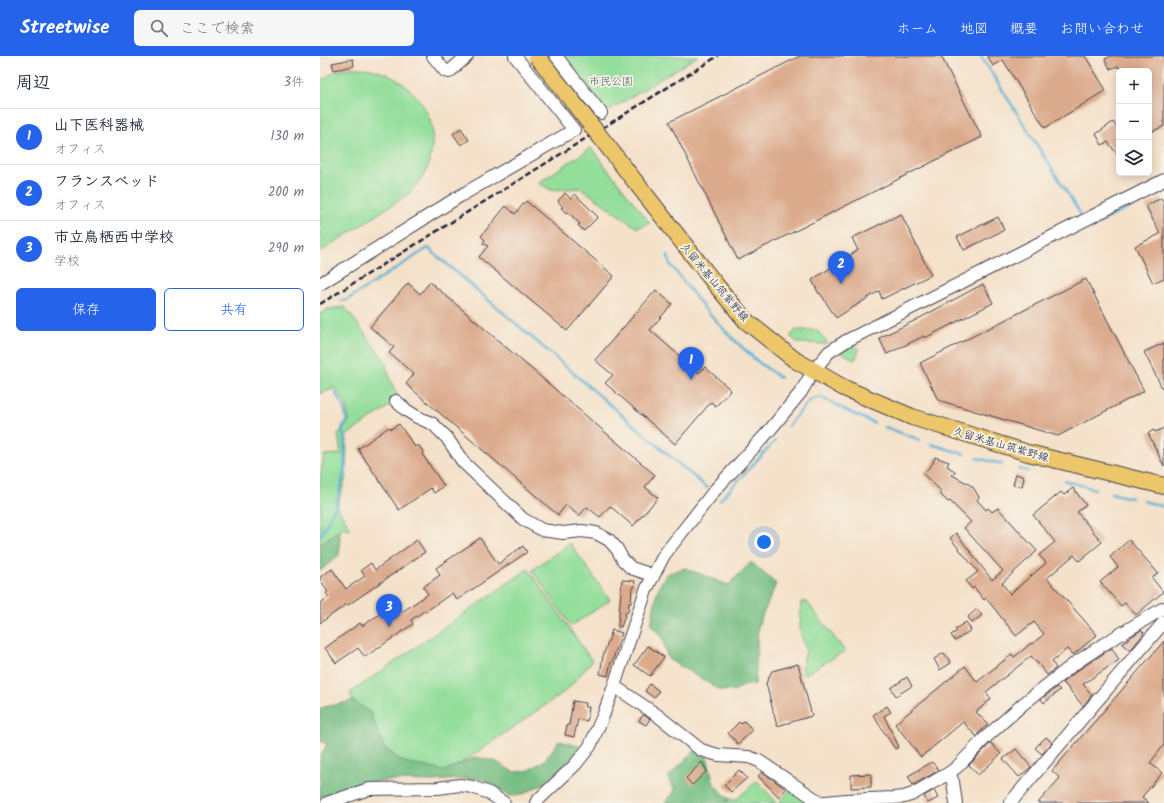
<!DOCTYPE html>
<html lang="ja">
<head>
<meta charset="utf-8">
<style>
  body { margin:0; font-family:Kalam,"Klee One",sans-serif; background:#f6f6f7; color:#1f2937 }
  .controls { position:absolute; right:12px; top:12px; display:grid; overflow:hidden; border-radius:6px; box-shadow:0 2px 10px #0003 }
  .controls button { width:36px; height:36px; display:grid; place-items:center; padding:0; border:0; border-bottom:1px solid #e0e1e3; background:#fff; color:#1f2937; font:20px sans-serif }
  .you { position:absolute; left:444px; top:486px; width:14px; height:14px; margin:-10px; border:3px solid #fff; border-radius:50%; background:#1a73e8; box-shadow:0 0 0 6px #1a73e833 }
  .badge { display:grid; place-items:center; width:26px; height:26px; border-radius:50%; background:#2563eb; color:#fff; font-size:13px; font-weight:700 }
  .pin { position:absolute; translate:-50% -33px; filter:drop-shadow(0 1px 2px #0008) }
  .pin::after { content:''; position:absolute; top:21px; width:14px; height:12px; background:inherit; clip-path:polygon(0 0,100% 0,50% 100%) }
  .list { margin:0; padding:0; list-style:none }
  h2 { display:flex; justify-content:space-between; align-items:center; height:52px; margin:0; padding:0 16px; font-size:17px }
  h2 small { font-size:13px; font-weight:400; color:#747a83 }
  .list li { display:grid; grid-template-columns:26px 1fr auto; gap:12px; align-items:center; box-sizing:border-box; height:56px; padding:0 16px; border-top:1px solid #e0e1e3 }
  .list b { display:block; font-size:15px; white-space:nowrap }
  .list p { margin:0; font-size:13px; white-space:nowrap; color:#747a83 }
  .list em { font-size:13px; font-style:normal; color:#747a83 }
  .actions { display:flex; gap:8px; padding:12px 16px }
  .actions a { flex:1; padding:9px 0; border:1px solid #2563eb; border-radius:6px; text-align:center; font-size:14px; color:#2563eb }
  .actions .main { background:#2563eb; color:#fff }
  .icon { flex:none; width:22px; height:22px; fill:none; stroke:currentColor; stroke-width:2; stroke-linecap:round; stroke-linejoin:round }
  .map { position:relative; flex:none; width:844px; height:747px; overflow:hidden }
  header { display:flex; align-items:center; gap:24px; box-sizing:border-box; height:56px; padding:0 20px; background:#2563eb; color:#fff }
  header strong { font-size:19px }
  nav { display:flex; gap:22px; margin-inline-start:auto; font-size:14px }
  .search { width:280px; height:36px; background:#f6f6f7; display:flex; align-items:center; gap:10px; box-sizing:border-box; padding:0 14px; border-radius:6px; color:#747a83; font-size:15px }
  main { display:flex }
  aside { flex:1; background:#fff }
  .map>svg:first-child { display:block }
</style>
</head>
<body>
<header>
<strong>Streetwise</strong>
<div class="search"><svg class="icon" aria-label="search" viewBox="0 0 24 24"><circle cx="10" cy="10" r="6"/><path d="M15 15l6 6"/></svg>ここで検索</div>
<nav><a>ホーム</a><a>地図</a><a>概要</a><a>お問い合わせ</a></nav>
</header>
<main>
<aside>
<h2>周辺<small>3件</small></h2>
<ul class="list">
<li><span class="badge">1</span><div><b>山下医科器械</b><p>オフィス</p></div><em>130 m</em></li>
<li><span class="badge">2</span><div><b>フランスベッド</b><p>オフィス</p></div><em>200 m</em></li>
<li><span class="badge">3</span><div><b>市立鳥栖西中学校</b><p>学校</p></div><em>290 m</em></li>
</ul>
<div class="actions"><a class="main">保存</a><a>共有</a></div>
</aside>
<div class="map">
<svg width="844" height="747" viewBox="0 0 844 747">
  <rect width="100%" height="100%" fill="#f7f3e8"/>
  <filter id="ink" filterUnits="userSpaceOnUse"><feTurbulence type="fractalNoise" baseFrequency=".025" numOctaves="2"/><feDisplacementMap in="SourceGraphic" scale="8" xChannelSelector="R" yChannelSelector="G"/><feConvolveMatrix kernelMatrix="1 2 1 2 8 2 1 2 1" color-interpolation-filters="sRGB"/></filter>
  <filter id="wash" filterUnits="userSpaceOnUse"><feTurbulence type="fractalNoise" baseFrequency=".012" numOctaves="4" result="noise"/><feDisplacementMap in="SourceGraphic" scale="16" xChannelSelector="R" yChannelSelector="G"/><feGaussianBlur stdDeviation="0.9" result="paint"/><feColorMatrix in="noise" values="0 0 0 0 0 0 0 0 0 0 0 0 0 0 0 0 0 1.4 0 .05"/><feComposite in="paint" operator="in"/></filter>
  <g filter="url(#wash)">
    <rect width="100%" height="100%" fill="#f4e1c9"/>
    <path fill="#92de9a" stroke="#5a806a" d="M243 0H378L285 57Z
      M31 12C37 12 44 12 50 13 76 18 101 38 110 64 115 77 112 102 106 115 102 123 95 130 90 137L0 196V25L14 16Z
      M271 92 330 167 317 172 261 132 231 134 218 127Z
      M25 251 65 305 71 326 77 338 71 349 27 379 26 421 17 451 31 473H20L0 488V422L4 399 21 398 18 378 29 365 26 348 15 332 0 338V258L8 253Z
      M476 274H497L508 287 505 288 478 287 470 280Z
      M535 288 539 294 535 304 521 296Z
      M250 487 290 544 251 570 212 514Z
      M208 513 272 605 247 634 143 706 124 715 84 706 64 692 50 656 33 645 30 637Z
      M481 546H487L525 595 484 619 482 610 486 595 480 574Z
      M437 725 457 747H406L409 743H417Z
      M472 732 499 747H459Z"/>
    <path fill="#75bd82" stroke="#4c705e" d="M20 473 19 499 0 515V489Z
      M431 506 456 528 438 570 435 628 426 629 413 635 400 634 348 603 342 581 331 569 337 535 346 518 365 512 408 529Z
      M33 645 50 656 64 692 84 706 124 715 156 701 177 706 193 716 207 715 225 704 239 685 259 690 247 708 223 728 203 738 190 740 178 732 162 723H139L113 725 68 724 30 730 0 741V699L2 698 7 688 0 685V652Z
      M374 695 387 700 394 728 409 743 406 747H345L355 735 348 721Z"/>
    <g fill="none" stroke-linecap="round" stroke-linejoin="round">
      <path stroke="#58b0d5" stroke-width="2.5" d="M661 0 760 157
        M768 169 773 170 844 134
        M348 199 350 208 384 252 410 280 437 305 460 322
        M20 244 25 245 108 192 387 432
        M468 370 490 344 501 341 527 355 554 367
        M565 371 600 384
        M611 388 644 398
        M657 402 682 408
        M698 413 708 415
        M745 425 775 433
        M791 437 811 442
        M400 444 455 385
        M824 445 844 451
        M0 481C5 472 10 463 14 453 24 427 28 398 22 372L27 365 24 352 15 336"/>
    </g>
    <g id="blocks">
      <path fill="#dbaa8c" d="M480 0H621L662 81 418 204 349 66Z
        M667 0H765L786 34 725 72 683 4 673 10Z
        M791 0H844V70L829 77V15H801L798 10 790 13 785 3Z
        M33 3 34 10 14 14 12 7Z
        M793 66 799 75V101L788 86 782 89 776 78Z
        M141 72 149 84 141 89 133 78Z
        M245 137 251 143 255 138 278 161 264 175 258 169 260 168 248 156 246 157 241 152 243 151 238 145Z
        M841 142 844 149V222L833 227 815 190 840 178 826 150Z
        M206 145 294 220 247 275 159 201 168 190 163 187 165 184 161 180 186 150 195 158Z
        M581 158 611 219 562 243 559 235 516 262 500 237 499 238 492 224 538 194 532 182Z
        M678 161 684 174 644 194 637 181Z
        M766 223 824 335 738 380 618 344 600 307Z
        M110 226 335 419 325 431 338 442 313 470 290 450 280 461 267 451 259 460 246 449 238 459 86 328 94 318 69 297 74 291 50 271 88 227 100 238Z
        M663 228 673 247 605 282 604 280 567 298 559 282 596 264Z
        M336 234 352 248 330 274 379 317 385 311 411 334 396 350 391 346 355 388 285 327 293 319 275 304Z
        M844 287V336L824 296Z
        M79 368 95 391 98 389 104 397 102 398 124 430 114 437 111 432 79 454 38 393 69 371 71 373Z
        M844 372V410L828 377 834 374 835 376Z
        M615 401 629 406 627 410 636 416 632 419 647 427 653 431 659 441 657 444 666 454 668 452 672 456 678 452 717 495 682 527 690 538 726 507 719 499 735 486 713 459 741 436 744 439 753 432 766 449 757 456 782 486 759 505 754 499 727 522 777 579 753 599 747 593 732 606 736 612 727 619 717 606V607L711 600 666 636 671 643 656 656 668 668 656 680 643 666 601 701 575 668 645 610 657 626 692 598 694 601 697 599 711 587 712 588 724 578 714 566 696 580 666 542 664 544 654 531 652 533 646 525 658 516 630 482 636 477 672 524 683 515 644 472 651 466 630 445 628 446 619 437 621 435 603 418 613 407Z
        M696 418 704 421 702 431 693 429Z
        M160 482 178 508 203 490 207 496 137 544 132 537 105 556 104 555 91 564 93 568 45 601 38 592 16 607 5 592 40 567 42 570 76 547 82 556 108 538 103 531 120 519 116 512Z
        M97 484 105 496 28 549 27 548 0 567V547L9 541 6 537 8 536 0 523V521L12 513 26 533 45 520 41 514 51 507 55 514Z
        M809 484 838 517 832 522 843 536 816 559 805 547 801 550 780 526 798 511 790 501Z
        M302 524 315 525 314 532H312L311 547H309L308 556H306L301 571 298 570Z
        M657 553 662 559 652 567 648 561Z
        M646 566 651 574 635 585 631 579 637 575 635 573Z
        M292 574 302 577 292 606H291L288 620 280 618 283 600Z
        M821 574 824 577 810 595 802 588 808 583Z
        M844 585V689L830 707 842 717 822 741 829 747H718L740 722 732 715Z
        M328 590 344 601 330 620 314 609Z
        M792 592 799 604 763 628 772 639 763 650 743 626 758 614Z
        M624 597 631 607 620 614 614 603Z
        M478 608 492 660 457 670 446 627 452 615Z
        M587 621 592 630 576 640 571 632Z
        M330 628 339 635 334 642 325 635Z
        M737 631 740 634 724 647 721 643Z
        M253 645 266 647 265 651H269L267 665 258 663 254 681 245 679 247 669H249Z
        M567 650 571 656 564 660 579 691 575 693 553 659Z
        M323 659 330 663 326 669 319 665Z
        M424 665 433 674 418 688 408 677 419 666 421 668Z
        M726 681 732 687 722 698 715 692Z
        M671 687 681 698 658 719 649 709Z
        M696 693 711 711 699 721 683 703Z
        M382 706 387 715 372 729 366 722Z
        M612 706 619 714 593 729 588 720Z
        M419 714 427 722 411 736 404 729Z
        M442 716 466 733 459 741 438 720Z
        M551 718V731L531 732V719Z
        M614 734 618 742 608 747 604 740Z"/>
    </g>
  </g>
  <g filter="url(#ink)">
    <use href="#blocks" fill-opacity="0" stroke="#423f50" stroke-width="1"/>
    <g fill="none" stroke-linecap="round" stroke-linejoin="round">
      <defs>
        <path id="minor" d="M113 0 125 15 129 16 147 0
          M236 0 281 57
          M0 228 140 140 254 74 195 0
          M76 345 86 354 97 361 113 368 127 382 143 406 203 463 222 474 243 477 262 475 276 477 289 484 297 493 303 504 311 512 326 517 333 521
          M294 630 337 659 381 694 398 699 429 701 439 705 492 741 501 746H506L526 744 573 742 584 741 593 738 629 717 637 711 664 683 703 648 754 608 784 588 844 552
          M629 717 633 726 636 747
          M7 747 49 733 118 732 140 729 152 731 169 737 184 747
          M216 747 219 743 255 709 270 690 283 660 294 630 326 534 344 499 395 434 449 375 481 336 494 314 509 296 526 285 844 124
          M690 747 844 566"/>
        <path id="major" d="M475 304 524 332 592 361 708 397 844 430"/>
      </defs>
      <use href="#minor" stroke="#423f50" stroke-width="14"/>
      <use href="#major" stroke="#423f50" stroke-width="18"/>
      <use href="#minor" stroke="#fff" stroke-width="12"/>
      <use href="#major" stroke="#ecc669" stroke-width="16"/>
      <path stroke="#22223b" stroke-width="2.5" stroke-dasharray="6 3" stroke-linecap="butt" d="M0 248 398 0"/>
      <defs>
        <path id="major-bridge" d="M217 0 396 229 426 265 475 304"/>
      </defs>
      <use href="#major-bridge" stroke="#423f50" stroke-width="18" stroke-linecap="butt"/>
      <use href="#major-bridge" stroke="#ecc669" stroke-width="16"/>
    </g>
  </g>
  <g text-anchor="middle" stroke-width="3.5" stroke-linejoin="round" paint-order="stroke">
    <g font-size="11" fill="#445a58" stroke="#f7f3e8">
      <text x="291" y="29">市民公園</text>
    </g>
    <g font-size="11" fill="#22223b" stroke="#f7f3e8">
      <text transform="translate(395 226) rotate(50)" y="4">久留米基山筑紫野線</text>
      <text transform="translate(681 388) rotate(16)" y="4">久留米基山筑紫野線</text>
    </g>
  </g>
</svg>
<div class="controls">
<button>+</button>
<button>−</button>
<button><svg class="icon" aria-label="layers" viewBox="0 0 24 24"><path d="M12 4l9 5-9 5-9-5zM3 14l9 5 9-5"/></svg></button>
</div>
<div class="you"></div>
<div class="pin badge" style="left:371px;top:324px">1</div>
<div class="pin badge" style="left:521px;top:228px">2</div>
<div class="pin badge" style="left:69px;top:571px">3</div>
</div>
</main>
</body>
</html>
